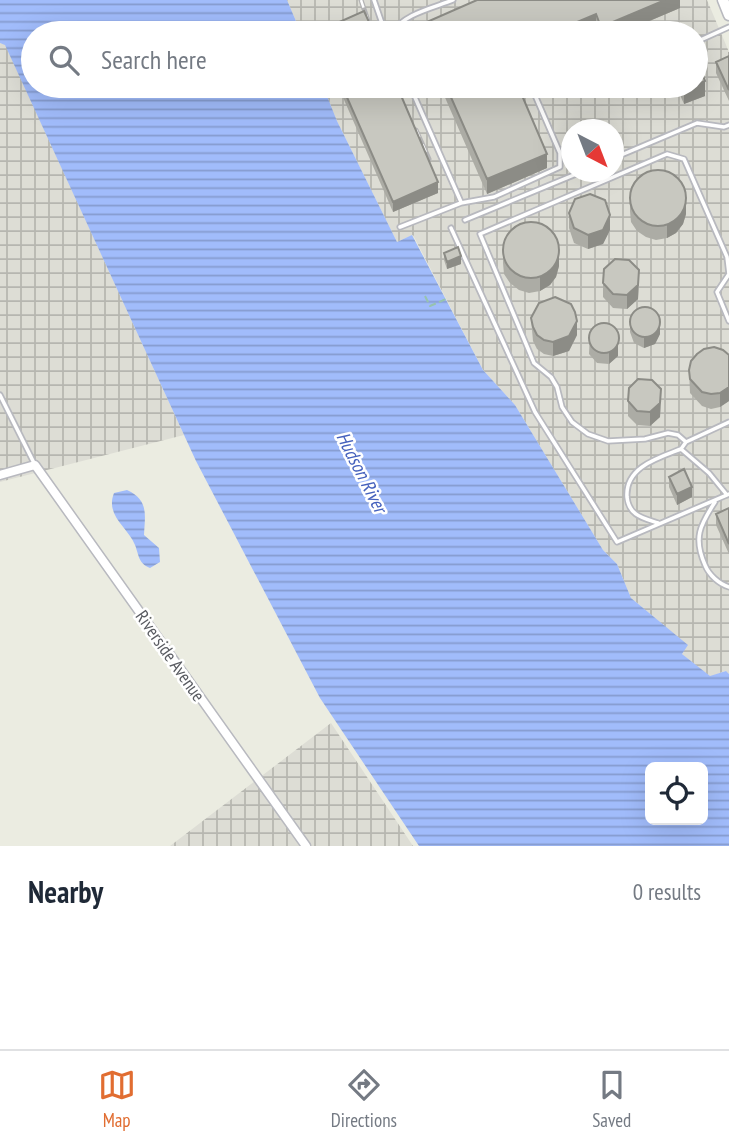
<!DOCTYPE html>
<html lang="en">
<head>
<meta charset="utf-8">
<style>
  body { margin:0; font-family:"PT Sans Narrow",sans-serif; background:#f2f2f3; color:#1f2937 }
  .controls { position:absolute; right:21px; bottom:21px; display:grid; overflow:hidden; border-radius:10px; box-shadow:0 7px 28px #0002 }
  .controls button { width:63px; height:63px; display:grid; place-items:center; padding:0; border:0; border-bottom:2px solid #e0e1e3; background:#fff; color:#1f2937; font:35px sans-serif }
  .compass { position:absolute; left:561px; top:119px; width:63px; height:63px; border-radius:50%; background:#fff; box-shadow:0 7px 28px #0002; rotate:138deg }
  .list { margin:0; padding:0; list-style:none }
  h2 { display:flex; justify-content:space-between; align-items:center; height:91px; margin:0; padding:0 28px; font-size:30px }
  h2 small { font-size:23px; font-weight:400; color:#747a83 }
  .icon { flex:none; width:38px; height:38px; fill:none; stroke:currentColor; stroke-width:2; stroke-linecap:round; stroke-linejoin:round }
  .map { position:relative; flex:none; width:729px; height:846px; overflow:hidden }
  .search { position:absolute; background:#fff; box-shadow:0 7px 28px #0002; left:21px; right:21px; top:21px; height:77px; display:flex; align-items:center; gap:18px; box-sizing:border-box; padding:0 24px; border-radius:38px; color:#747a83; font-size:26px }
  .sheet { height:203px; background:#fff }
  nav { display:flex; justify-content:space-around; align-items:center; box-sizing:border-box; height:98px; border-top:2px solid #e0e1e3; background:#fff; font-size:19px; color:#747a83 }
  nav a { display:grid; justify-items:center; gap:4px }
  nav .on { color:#e16d31 }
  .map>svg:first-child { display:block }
</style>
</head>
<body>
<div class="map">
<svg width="729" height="846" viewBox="0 0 729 846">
  <defs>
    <pattern id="industrial-grid" width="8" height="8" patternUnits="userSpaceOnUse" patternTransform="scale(1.75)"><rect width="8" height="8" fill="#ddddd5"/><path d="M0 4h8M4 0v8" fill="none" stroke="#b6b6b0"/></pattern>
    <pattern id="water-rules" width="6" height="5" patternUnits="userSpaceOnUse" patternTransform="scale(1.75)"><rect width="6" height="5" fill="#a1bcfb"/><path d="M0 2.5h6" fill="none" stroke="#869ccf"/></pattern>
  </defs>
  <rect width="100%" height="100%" fill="#ebece1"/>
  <path fill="url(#industrial-grid)" fill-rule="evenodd" d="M287 0H707L729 52V674L725 671 710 677 682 654 687 645 631 598 617 564 603 550 515 405 483 370 413 235 397 242 337 121 323 86H696V33H301ZM572 130H614V172H572Z
    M0 43 5 44 184 435 0 482Z
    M331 723 413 846H170Z"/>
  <path fill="url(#water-rules)" fill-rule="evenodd" d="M0 0H287L301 33H33V86H323L337 121 397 242 412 235 483 370 515 405 603 550 617 564 631 598 688 645 682 654 710 676 726 671 729 674V846H419L320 698 196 461 5 45 0 43ZM650 767H703V820H650Z
    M127 490C149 500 145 515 144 535L159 548 160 562 150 568C138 563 139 555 135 545 128 527 105 516 114 493Z"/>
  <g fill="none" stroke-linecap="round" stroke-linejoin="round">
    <defs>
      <path id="service" d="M374 0 385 32H392
        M392 33C403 14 433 8 453 0
        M696 42 729 27
        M410 86 461 202
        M614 158 697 123 724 127 729 125
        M465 220 581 172
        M400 227 461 203 494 197 560 167V153L531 86
        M451 228 535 412 617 542 729 494
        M0 395 34 463
        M686 442 678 435 668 433 645 439 608 441 588 434 572 422 562 407 557 387 551 377 534 363 480 234 667 154 684 159 727 257 729 274 717 292 729 321
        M727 495 709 473 681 449 686 442 729 422
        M715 502C700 525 693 538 705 565 709 575 719 584 729 587
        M658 523C643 518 629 516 627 497 625 467 658 458 681 449"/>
      <path id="minor" d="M0 475 35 465 306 846"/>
      <path id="tertiary" d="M723 0 729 15"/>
    </defs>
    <use href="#service" stroke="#b8b9bf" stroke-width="7"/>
    <use href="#minor" stroke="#b8b9bf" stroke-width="11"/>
    <use href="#tertiary" stroke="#b8b9bf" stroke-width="13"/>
    <path stroke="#97c3af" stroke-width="2" stroke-dasharray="7 3.5" stroke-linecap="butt" d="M425 296 430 306 446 299"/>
    <use href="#service" stroke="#fff" stroke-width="3.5"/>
    <use href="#minor" stroke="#fff" stroke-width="8"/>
    <use href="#tertiary" stroke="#fff" stroke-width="10"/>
    <defs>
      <path id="rail" d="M361 0 372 33
        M416 130 429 159"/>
    </defs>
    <use href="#rail" stroke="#b4b4b5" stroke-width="5"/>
    <use href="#rail" stroke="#fff" stroke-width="2.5" stroke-dasharray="8" stroke-linecap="butt"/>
  </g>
  <path fill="#acaca5" d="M680 0V8L621 33H598L596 28 584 33H420V25Z
    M696 38 698 59 696 60 705 96 684 104 676 86H696Z
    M728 52H729V101L716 73V62L728 57Z
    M338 86H397L438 193 393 212Z
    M440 86H518L547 168 487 194Z
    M630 196 686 214 683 224 676 233 667 238 656 240 646 237 637 231 631 222 630 211Z
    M569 213 610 230 603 244 588 249 574 243 569 228Z
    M503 249 559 266 556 277 550 285 540 291 529 293 519 290 510 283 504 274 503 263Z
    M444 253 461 264 447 269 444 260Z
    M603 283 639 285 638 299 627 309 613 308 603 297Z
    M531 318 577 335 569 351 553 356 544 354 537 349 533 341Z
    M630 322 660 334 655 344 644 348 634 343 630 332Z
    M590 332 618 356 609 364 597 363 589 354Z
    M729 355V401L720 407 711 409 702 406 690 393 689 370Z
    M628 401 661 404 660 417 650 426 637 425 628 416Z
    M669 477 692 497 677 505 669 487Z
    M729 508V554L716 525V514Z"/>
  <path fill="#8c8c86" d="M665 0H680V8L621 33H601V27Z
    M596 14V28L584 33H551Z
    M698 45V59L696 60V46Z
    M705 81V96L684 104V90Z
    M547 154V168L487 194V179Z
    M438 182V193L393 212V202Z
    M686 199V214L683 224 676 233 667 238V224Z
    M610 215V230L603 244 588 249V235Z
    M559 252V266L556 277 550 285 540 291V277Z
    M461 256V264L447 269V262Z
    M639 270 638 299 627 309V295Z
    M577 321V335L569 351 553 356V342Z
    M660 323V334L655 344 644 348V338Z
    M618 333V356L609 364V353Z
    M729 387V401L720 407V393Z
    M661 389 660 417 650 426V412Z
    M692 487V497L677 505V494Z"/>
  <path fill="#c8c8c0" stroke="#8c8c86" stroke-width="2" d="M477 0H665L601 27 596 14 551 33H424L420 25Z
    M364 11 374 33H320L319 31Z
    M729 56V90L716 62Z
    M696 58 705 81 696 85Z
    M342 86H397L438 182 393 202Z
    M446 86H518L547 154 487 179Z
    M682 86H694L684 90Z
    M630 198a28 28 0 1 1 56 0a28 28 0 1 1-56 0Z
    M590 194 605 200 610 215 603 230 588 235 574 228 569 213 575 199Z
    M503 250a28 28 0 1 1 56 0a28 28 0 1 1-56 0Z
    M458 247 461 256 447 262 444 253Z
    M615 259 629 260 639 270 638 285 627 295 613 294 603 283 604 269Z
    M555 297 571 304 575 312 577 321 569 336 553 342 544 340 537 335 533 327 531 318 539 303Z
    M630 322a15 15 0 1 1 30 0a15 15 0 1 1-30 0Z
    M589 338a15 15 0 1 1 30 0a15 15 0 1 1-30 0Z
    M714 347 723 350 729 355V387L720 393 711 394 702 392 690 379 689 370 691 361 697 354 704 349Z
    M638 379 652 380 661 389 660 403 650 412 637 411 628 401 629 388Z
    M684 469 692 487 677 494 669 477Z
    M729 508V544L716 514Z"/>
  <g text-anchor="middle" stroke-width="5" stroke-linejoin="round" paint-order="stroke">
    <g font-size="18" fill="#595b61" stroke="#fff">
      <text transform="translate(170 656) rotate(55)" y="6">Riverside Avenue</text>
    </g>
    <g font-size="19" font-style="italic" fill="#4561bd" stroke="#fff">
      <text transform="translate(362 472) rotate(63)" y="7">Hudson River</text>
    </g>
  </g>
</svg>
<div class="controls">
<button><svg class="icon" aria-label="locate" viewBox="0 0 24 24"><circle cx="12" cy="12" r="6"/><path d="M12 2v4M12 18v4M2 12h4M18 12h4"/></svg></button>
</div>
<svg class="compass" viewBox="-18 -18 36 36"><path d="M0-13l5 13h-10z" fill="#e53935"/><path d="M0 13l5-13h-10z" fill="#747a83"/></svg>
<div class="search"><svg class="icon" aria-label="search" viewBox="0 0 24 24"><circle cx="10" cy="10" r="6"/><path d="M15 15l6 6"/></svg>Search here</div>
</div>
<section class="sheet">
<h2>Nearby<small>0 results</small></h2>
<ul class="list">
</ul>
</section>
<nav>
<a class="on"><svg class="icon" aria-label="map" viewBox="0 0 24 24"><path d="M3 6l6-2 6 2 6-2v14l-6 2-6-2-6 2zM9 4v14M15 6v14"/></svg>Map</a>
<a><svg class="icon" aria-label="directions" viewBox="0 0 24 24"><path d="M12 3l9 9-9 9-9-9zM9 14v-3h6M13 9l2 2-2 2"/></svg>Directions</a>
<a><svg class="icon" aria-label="saved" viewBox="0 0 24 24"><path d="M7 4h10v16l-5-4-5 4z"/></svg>Saved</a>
</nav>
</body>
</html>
